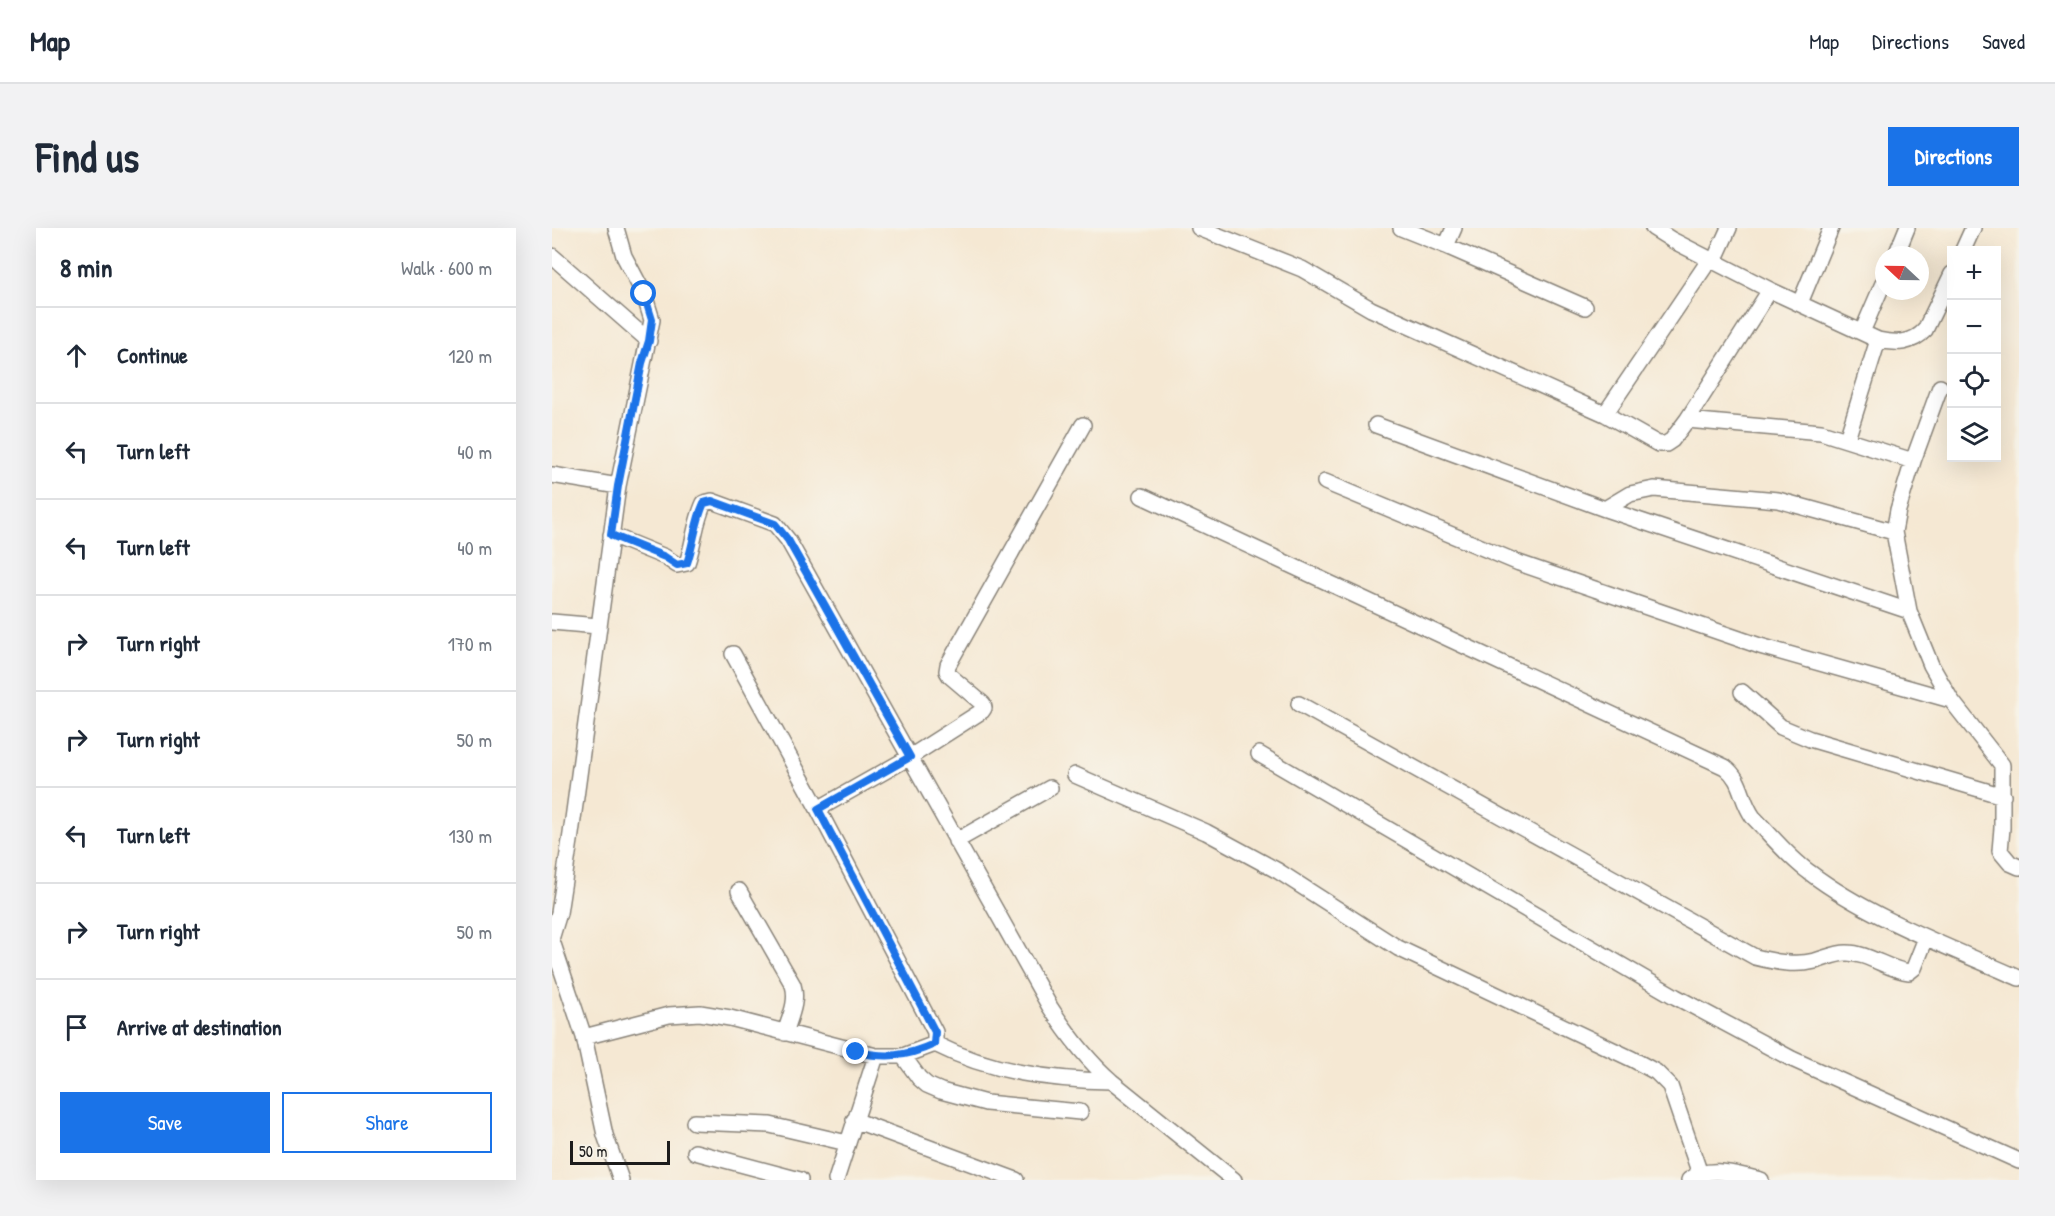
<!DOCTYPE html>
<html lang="en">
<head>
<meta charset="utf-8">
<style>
  body { margin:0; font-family:"Patrick Hand",sans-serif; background:#f2f2f3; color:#1f2937 }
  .controls { position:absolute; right:18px; top:18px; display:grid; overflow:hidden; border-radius:0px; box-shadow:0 6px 24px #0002 }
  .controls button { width:54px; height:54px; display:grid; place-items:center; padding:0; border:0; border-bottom:2px solid #e0e1e3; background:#fff; color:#1f2937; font:30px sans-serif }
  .compass { position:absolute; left:1323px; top:18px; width:54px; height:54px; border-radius:50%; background:#fff; box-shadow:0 6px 24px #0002; rotate:292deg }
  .scale { position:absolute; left:18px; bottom:15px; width:100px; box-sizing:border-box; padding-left:6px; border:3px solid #1c1c1c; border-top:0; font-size:16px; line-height:21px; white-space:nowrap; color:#1c1c1c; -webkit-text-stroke:4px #f7f3e8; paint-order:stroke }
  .stop { position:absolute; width:18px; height:18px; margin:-14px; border:4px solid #1a73e8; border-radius:50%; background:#fff }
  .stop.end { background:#1a73e8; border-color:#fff; box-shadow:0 2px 6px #0008 }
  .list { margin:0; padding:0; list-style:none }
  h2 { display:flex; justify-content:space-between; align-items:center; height:78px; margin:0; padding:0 24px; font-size:26px }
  h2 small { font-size:20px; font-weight:400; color:#747a83 }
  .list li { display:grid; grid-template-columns:39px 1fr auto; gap:18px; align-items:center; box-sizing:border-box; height:96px; padding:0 24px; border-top:2px solid #e0e1e3 }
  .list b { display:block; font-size:22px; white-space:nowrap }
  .list em { font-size:20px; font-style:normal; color:#747a83 }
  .actions { display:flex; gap:12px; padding:18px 24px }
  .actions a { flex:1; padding:14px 0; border:2px solid #1a73e8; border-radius:0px; text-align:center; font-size:21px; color:#1a73e8 }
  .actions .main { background:#1a73e8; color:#fff }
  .icon { flex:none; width:33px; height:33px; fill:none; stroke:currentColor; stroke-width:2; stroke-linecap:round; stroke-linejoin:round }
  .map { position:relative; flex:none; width:1467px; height:952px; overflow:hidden; border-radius:0px }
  header { display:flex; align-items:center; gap:36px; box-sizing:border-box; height:84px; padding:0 30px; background:#fff; border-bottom:2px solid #e0e1e3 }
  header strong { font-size:28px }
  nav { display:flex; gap:33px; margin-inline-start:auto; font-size:21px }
  .intro { display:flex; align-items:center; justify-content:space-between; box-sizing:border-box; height:144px; padding:0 36px }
  h1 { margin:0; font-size:42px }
  .button { padding:15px 27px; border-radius:0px; background:#1a73e8; color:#fff; font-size:21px; font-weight:700 }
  main { display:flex; gap:36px; padding:0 36px }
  aside { flex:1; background:#fff; border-radius:0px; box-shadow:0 6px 24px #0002 }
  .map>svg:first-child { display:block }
</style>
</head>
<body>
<header>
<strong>Map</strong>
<nav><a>Map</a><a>Directions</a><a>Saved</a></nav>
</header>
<div class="intro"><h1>Find us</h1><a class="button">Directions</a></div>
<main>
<aside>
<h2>8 min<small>Walk · 600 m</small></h2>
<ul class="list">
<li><svg class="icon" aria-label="ahead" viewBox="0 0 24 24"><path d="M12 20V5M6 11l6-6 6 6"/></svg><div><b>Continue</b></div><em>120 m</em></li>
<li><svg class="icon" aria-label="left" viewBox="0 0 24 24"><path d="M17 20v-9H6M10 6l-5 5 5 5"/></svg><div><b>Turn left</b></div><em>40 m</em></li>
<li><svg class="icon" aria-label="left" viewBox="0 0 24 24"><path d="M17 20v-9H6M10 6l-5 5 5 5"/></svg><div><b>Turn left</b></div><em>40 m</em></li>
<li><svg class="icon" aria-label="right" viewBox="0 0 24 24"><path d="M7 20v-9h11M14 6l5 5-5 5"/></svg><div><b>Turn right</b></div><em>170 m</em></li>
<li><svg class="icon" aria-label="right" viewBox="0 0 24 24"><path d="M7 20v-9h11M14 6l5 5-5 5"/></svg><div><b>Turn right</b></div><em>50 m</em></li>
<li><svg class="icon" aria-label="left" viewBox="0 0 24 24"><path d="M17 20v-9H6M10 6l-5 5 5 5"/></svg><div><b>Turn left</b></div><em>130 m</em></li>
<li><svg class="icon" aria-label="right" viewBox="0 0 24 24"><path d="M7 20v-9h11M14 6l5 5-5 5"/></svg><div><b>Turn right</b></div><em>50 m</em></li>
<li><svg class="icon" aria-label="arrive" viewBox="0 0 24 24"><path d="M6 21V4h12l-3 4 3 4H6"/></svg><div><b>Arrive at destination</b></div></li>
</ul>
<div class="actions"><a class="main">Save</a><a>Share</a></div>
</aside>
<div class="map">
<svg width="1467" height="952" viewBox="0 0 1467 952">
  <rect width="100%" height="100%" fill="#f7f3e8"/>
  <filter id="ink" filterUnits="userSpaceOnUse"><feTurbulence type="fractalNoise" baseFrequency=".0167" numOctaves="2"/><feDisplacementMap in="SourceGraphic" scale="12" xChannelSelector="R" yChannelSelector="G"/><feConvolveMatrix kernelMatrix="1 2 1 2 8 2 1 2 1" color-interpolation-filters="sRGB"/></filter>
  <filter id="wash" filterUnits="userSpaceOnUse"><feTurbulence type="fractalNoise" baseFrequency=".008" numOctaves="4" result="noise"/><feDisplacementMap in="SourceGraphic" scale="24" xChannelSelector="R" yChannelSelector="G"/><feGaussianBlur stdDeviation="1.35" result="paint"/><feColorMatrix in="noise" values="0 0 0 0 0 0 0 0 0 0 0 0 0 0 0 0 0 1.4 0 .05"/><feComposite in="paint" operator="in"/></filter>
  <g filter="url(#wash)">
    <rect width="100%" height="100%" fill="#f5e8d3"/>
  </g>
  <g filter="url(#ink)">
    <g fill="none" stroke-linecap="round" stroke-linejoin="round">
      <defs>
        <path id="minor" d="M647 0 750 41 819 81 1053 186 1106 216H1114L1120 212 1135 192 1218 62
          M849 0 894 18 1033 79
          M1101 0 1120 12 1218 62 1326 112C1344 116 1360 116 1373 102L1400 46
          M894 18 902 0
          M1411 22 1421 0
          M1344 27 1355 0
          M0 28 97 113
          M1162 33 1177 0
          M1248 75 1279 0
          M1310 104 1332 53
          M1388 159 1361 233 1346 282 1342 304 1357 383 1379 437 1399 472 1450 537V600L1448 623 1458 635 1467 639
          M1053 186 1158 31
          M1135 192 1269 204 1361 233
          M824 197 1053 281 1357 383
          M1295 211 1326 112
          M0 247 66 258
          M773 254 967 335 1208 418 1399 472
          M590 268 1173 539C1191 553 1188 571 1201 589 1219 607 1236 629 1257 644 1316 689 1399 720 1467 750
          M1053 281 1078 266 1102 261 1226 272 1342 304
          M59 307 113 329 125 337 135 335C142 315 143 294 152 275L160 273 223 296 236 312 498 779C516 807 534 831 559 853L682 952
          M0 394 46 398
          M1190 464 1229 499 1258 511 1451 568
          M747 476 1203 729C1223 734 1243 738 1263 733 1274 730 1284 725 1295 725 1317 725 1336 742 1357 744L1362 740 1374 710
          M707 526 1124 769 1240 831 1467 933
          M523 547 654 604 726 643 846 720 1080 831 1104 844 1118 858 1148 946
          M266 581 358 529 430 483 432 480 431 476 398 448 395 443 396 437 531 197
          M404 613 498 560
          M187 663 241 757C246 773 238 789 233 805
          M0 708 7 685 19 606 66 258 100 92 92 66 72 28 64 0
          M0 713 32 809 53 907 69 952
          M32 809 117 787 148 785 178 790 324 828H351L383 816V804L266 581 181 426
          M383 816C438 844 498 852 559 853
          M351 828 367 850 375 857 389 863 434 875 528 884
          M302 892 464 952
          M142 894 218 897 295 915
          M143 924 248 952
          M284 952 324 828
          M1137 952C1158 936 1185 947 1209 952"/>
      </defs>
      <use href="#minor" stroke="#888278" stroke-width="18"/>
      <use href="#minor" stroke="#fff" stroke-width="15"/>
    </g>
  </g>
  <g fill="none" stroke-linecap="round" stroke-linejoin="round" filter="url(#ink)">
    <path stroke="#1a73e8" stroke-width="8" d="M92 66 100 92 97 113 90 135 66 258 59 307 113 329 125 337 135 335C142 315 143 294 152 275L160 273 223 296 236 312 358 529 266 581 383 804 382 816C354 829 334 830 304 824"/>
  </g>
</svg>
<div class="controls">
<button>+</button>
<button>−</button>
<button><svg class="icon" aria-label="locate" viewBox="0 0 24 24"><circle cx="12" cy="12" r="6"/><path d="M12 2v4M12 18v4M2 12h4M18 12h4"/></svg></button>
<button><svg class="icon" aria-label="layers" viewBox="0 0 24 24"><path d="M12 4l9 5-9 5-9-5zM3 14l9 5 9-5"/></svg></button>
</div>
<svg class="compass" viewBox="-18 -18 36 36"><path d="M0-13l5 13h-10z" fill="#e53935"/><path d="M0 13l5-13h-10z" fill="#747a83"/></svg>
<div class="scale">50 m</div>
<div class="stop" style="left:92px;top:66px"></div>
<div class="stop end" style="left:304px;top:824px"></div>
</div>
</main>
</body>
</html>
